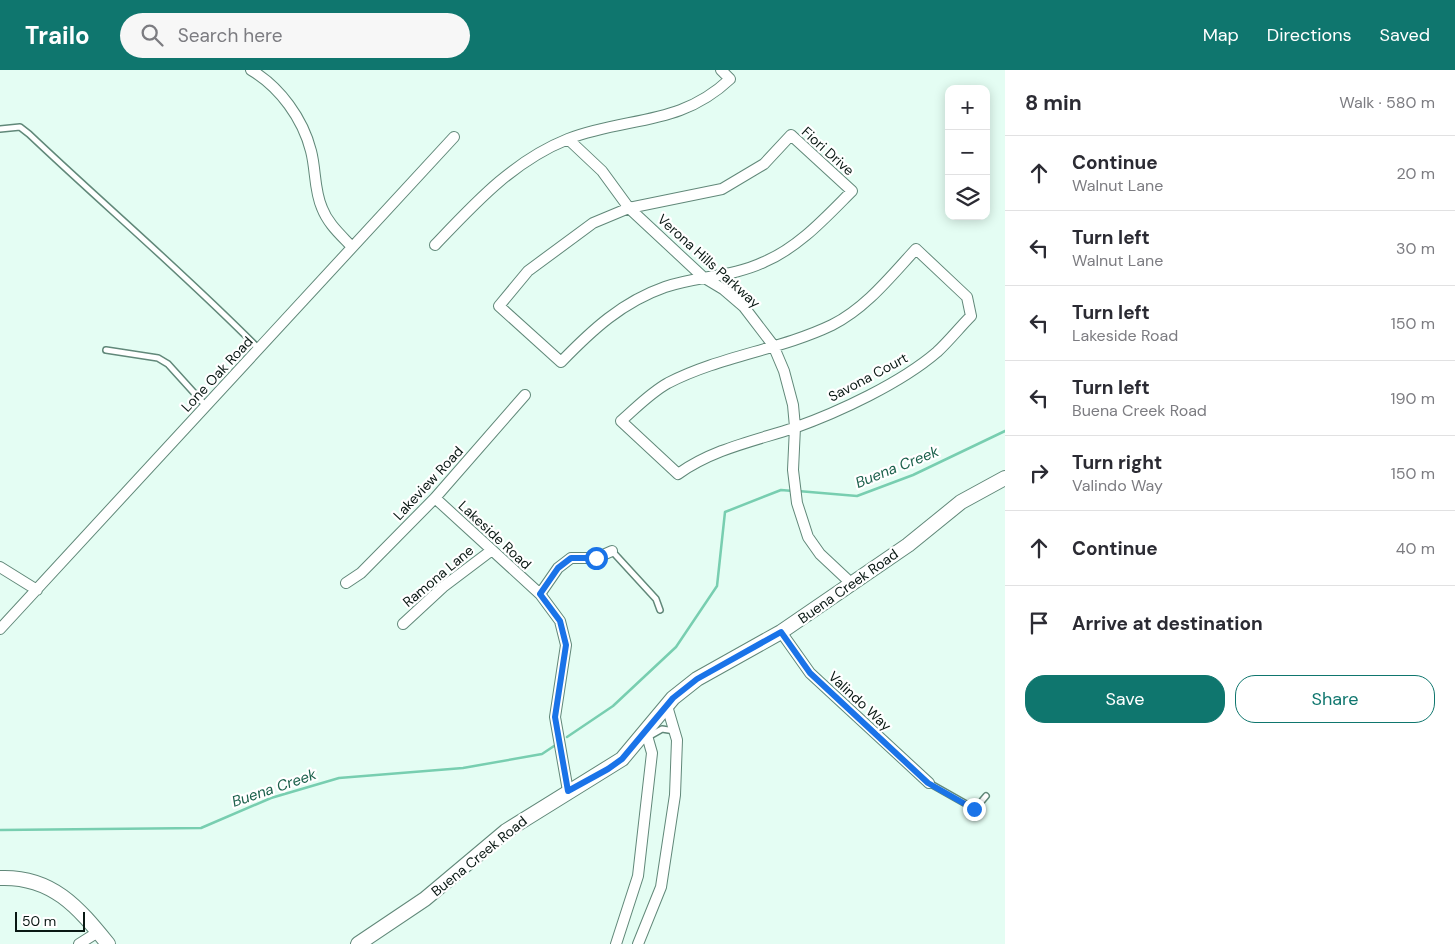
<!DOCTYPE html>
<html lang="en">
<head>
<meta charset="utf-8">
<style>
  body { margin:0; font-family:"DM Sans",sans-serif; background:#f7f7f7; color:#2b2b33 }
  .controls { position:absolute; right:15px; top:15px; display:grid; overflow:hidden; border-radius:10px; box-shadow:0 2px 12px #0003 }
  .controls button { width:45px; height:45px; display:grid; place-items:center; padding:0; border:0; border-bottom:1px solid #e1e1e2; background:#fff; color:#2b2b33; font:25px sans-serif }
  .scale { position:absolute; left:15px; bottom:12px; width:70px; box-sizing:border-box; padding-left:5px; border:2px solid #091813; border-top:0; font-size:14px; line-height:18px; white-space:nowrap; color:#091813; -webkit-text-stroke:4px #fff; paint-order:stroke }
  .stop { position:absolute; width:15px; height:15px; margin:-11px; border:4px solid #1a73e8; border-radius:50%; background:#fff }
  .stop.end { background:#1a73e8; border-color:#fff; box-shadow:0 1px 5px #0008 }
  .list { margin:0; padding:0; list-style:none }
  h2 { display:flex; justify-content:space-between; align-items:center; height:65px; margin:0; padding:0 20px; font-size:21px }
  h2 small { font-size:16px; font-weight:400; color:#7c7c81 }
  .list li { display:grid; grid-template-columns:32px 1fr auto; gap:15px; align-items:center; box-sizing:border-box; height:75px; padding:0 20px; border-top:1px solid #e1e1e2 }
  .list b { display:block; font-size:19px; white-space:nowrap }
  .list p { margin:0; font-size:16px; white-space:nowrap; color:#7c7c81 }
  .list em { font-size:16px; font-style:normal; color:#7c7c81 }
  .actions { display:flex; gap:10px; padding:15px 20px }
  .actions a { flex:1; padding:11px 0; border:1px solid #0f766e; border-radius:20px; text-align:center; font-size:18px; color:#0f766e }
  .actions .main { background:#0f766e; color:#fff }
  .icon { flex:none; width:28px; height:28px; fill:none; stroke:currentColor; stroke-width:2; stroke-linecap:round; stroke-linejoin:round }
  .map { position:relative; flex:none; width:1005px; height:874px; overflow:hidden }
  header { display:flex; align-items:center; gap:30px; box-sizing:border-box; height:70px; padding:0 25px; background:#0f766e; color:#fff }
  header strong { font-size:24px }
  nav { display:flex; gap:28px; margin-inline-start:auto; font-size:18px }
  .search { width:350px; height:45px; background:#f7f7f7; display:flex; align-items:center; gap:12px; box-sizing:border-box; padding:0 18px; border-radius:28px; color:#7c7c81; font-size:19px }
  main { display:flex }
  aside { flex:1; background:#fff }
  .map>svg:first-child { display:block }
</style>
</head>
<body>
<header>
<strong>Trailo</strong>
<div class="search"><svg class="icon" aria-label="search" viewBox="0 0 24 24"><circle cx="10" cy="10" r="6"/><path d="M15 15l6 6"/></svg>Search here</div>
<nav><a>Map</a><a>Directions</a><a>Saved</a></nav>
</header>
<main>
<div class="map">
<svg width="1005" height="874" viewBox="0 0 1005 874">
  <rect width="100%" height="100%" fill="#e4fdf3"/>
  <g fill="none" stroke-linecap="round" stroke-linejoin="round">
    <path stroke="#78ceb0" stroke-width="2.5" d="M798 421 857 426 913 405 1005 361
      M567 667 613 636 676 577 717 516 725 442 781 420 793 421
      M0 760 201 758 271 728 339 708 463 698 542 684 554 676"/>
    <defs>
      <path id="service" d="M0 59 20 57 29 64C105 136 185 204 258 278
        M106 280 158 288 168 294 206 336
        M612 481 656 529 660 540
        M648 667 662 659 675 661
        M929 713 975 739 986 726"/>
      <path id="minor" d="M251 0C280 17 303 49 311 81 316 100 314 120 322 138 328 154 341 165 352 177
        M791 65 852 121C825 148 799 177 764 192 733 207 697 206 665 217 622 232 592 260 561 292L499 236 528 201 593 153 629 138 722 119 764 94Z
        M568 69 602 101 629 138 703 207 723 219 744 237 773 275 784 301 793 335 795 357 793 400 797 433 808 467 820 484 852 514
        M435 175C475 133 513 91 568 69 627 46 679 57 730 9L721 0
        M916 179 967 227 971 246C960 257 949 271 937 282 901 313 839 342 794 358 754 371 713 379 678 404L621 351C636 338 650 323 668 313 720 286 780 280 832 255 866 238 891 206 916 179Z
        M435 428 540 524 560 551 566 575 555 647 568 721
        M0 497 37 520
        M346 513 361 503 435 428 525 325
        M540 524 558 498 571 488H596L612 481
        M403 554 443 517 492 480
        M0 559 454 67
        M781 562 810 603 929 713
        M79 874 98 862
        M616 874 638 806 652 683 646 662
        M638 874 661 817 675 725 677 670 667 636"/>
      <path id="secondary" d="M0 808C52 806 78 837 108 874
        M358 874 425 829 506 761 622 689 673 628 697 609 781 562 908 475 961 432 1005 408"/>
    </defs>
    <use href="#service" stroke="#618879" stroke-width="8"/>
    <use href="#minor" stroke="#618879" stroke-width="12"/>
    <use href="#secondary" stroke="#618879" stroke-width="16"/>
    <use href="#service" stroke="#fff" stroke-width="5"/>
    <use href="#minor" stroke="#fff" stroke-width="10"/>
    <use href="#secondary" stroke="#fff" stroke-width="14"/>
  </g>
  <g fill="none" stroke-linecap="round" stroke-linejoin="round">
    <path stroke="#1a73e8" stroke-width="6" d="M596 488H571L558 498 540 524 560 551 566 575 555 647 568 721 608 699 622 689 673 628 697 609 781 562 810 603 928 713 974 739"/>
  </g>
  <g text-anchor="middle" stroke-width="4.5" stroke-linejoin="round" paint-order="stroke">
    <g font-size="14" fill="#091813" stroke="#fff">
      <text transform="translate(828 81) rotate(42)" y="5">Fiori Drive</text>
      <text transform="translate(709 191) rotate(42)" y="5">Verona Hills Parkway</text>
      <text transform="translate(217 304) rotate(-47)" y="5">Lone Oak Road</text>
      <text transform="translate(868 307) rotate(-28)" y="5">Savona Court</text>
      <text transform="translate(428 413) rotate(-47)" y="5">Lakeview Road</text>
      <text transform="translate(495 465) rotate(43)" y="5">Lakeside Road</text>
      <text transform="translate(438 506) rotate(-40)" y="5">Ramona Lane</text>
      <text transform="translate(848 516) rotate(-35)" y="5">Buena Creek Road</text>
      <text transform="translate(860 631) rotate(43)" y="5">Valindo Way</text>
      <text transform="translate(479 786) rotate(-39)" y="5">Buena Creek Road</text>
    </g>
    <g font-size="15" font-style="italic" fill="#1b604b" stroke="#fff">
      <text transform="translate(897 397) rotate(-22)" y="5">Buena Creek</text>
      <text transform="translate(274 718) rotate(-19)" y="5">Buena Creek</text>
    </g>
  </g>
</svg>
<div class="controls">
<button>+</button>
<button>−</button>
<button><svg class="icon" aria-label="layers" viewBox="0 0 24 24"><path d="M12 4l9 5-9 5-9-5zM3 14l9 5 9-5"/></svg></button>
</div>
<div class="scale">50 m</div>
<div class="stop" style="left:596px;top:488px"></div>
<div class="stop end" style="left:974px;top:739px"></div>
</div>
<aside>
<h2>8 min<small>Walk · 580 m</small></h2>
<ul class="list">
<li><svg class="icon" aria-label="ahead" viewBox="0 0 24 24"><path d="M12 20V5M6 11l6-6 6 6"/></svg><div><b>Continue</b><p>Walnut Lane</p></div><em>20 m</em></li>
<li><svg class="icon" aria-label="left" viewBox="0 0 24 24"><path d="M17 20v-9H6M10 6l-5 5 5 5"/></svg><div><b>Turn left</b><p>Walnut Lane</p></div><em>30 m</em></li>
<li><svg class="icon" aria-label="left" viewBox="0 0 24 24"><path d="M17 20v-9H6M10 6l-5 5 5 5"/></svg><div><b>Turn left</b><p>Lakeside Road</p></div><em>150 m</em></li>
<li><svg class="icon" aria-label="left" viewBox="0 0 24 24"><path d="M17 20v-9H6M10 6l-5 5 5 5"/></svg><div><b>Turn left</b><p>Buena Creek Road</p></div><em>190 m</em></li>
<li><svg class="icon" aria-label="right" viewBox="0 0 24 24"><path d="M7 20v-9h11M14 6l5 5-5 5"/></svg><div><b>Turn right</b><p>Valindo Way</p></div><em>150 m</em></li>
<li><svg class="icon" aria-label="ahead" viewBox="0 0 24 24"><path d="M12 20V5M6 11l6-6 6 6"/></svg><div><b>Continue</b></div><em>40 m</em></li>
<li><svg class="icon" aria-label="arrive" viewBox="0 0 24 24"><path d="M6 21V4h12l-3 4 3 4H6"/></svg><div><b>Arrive at destination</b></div></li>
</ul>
<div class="actions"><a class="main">Save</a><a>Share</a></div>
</aside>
</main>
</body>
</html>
